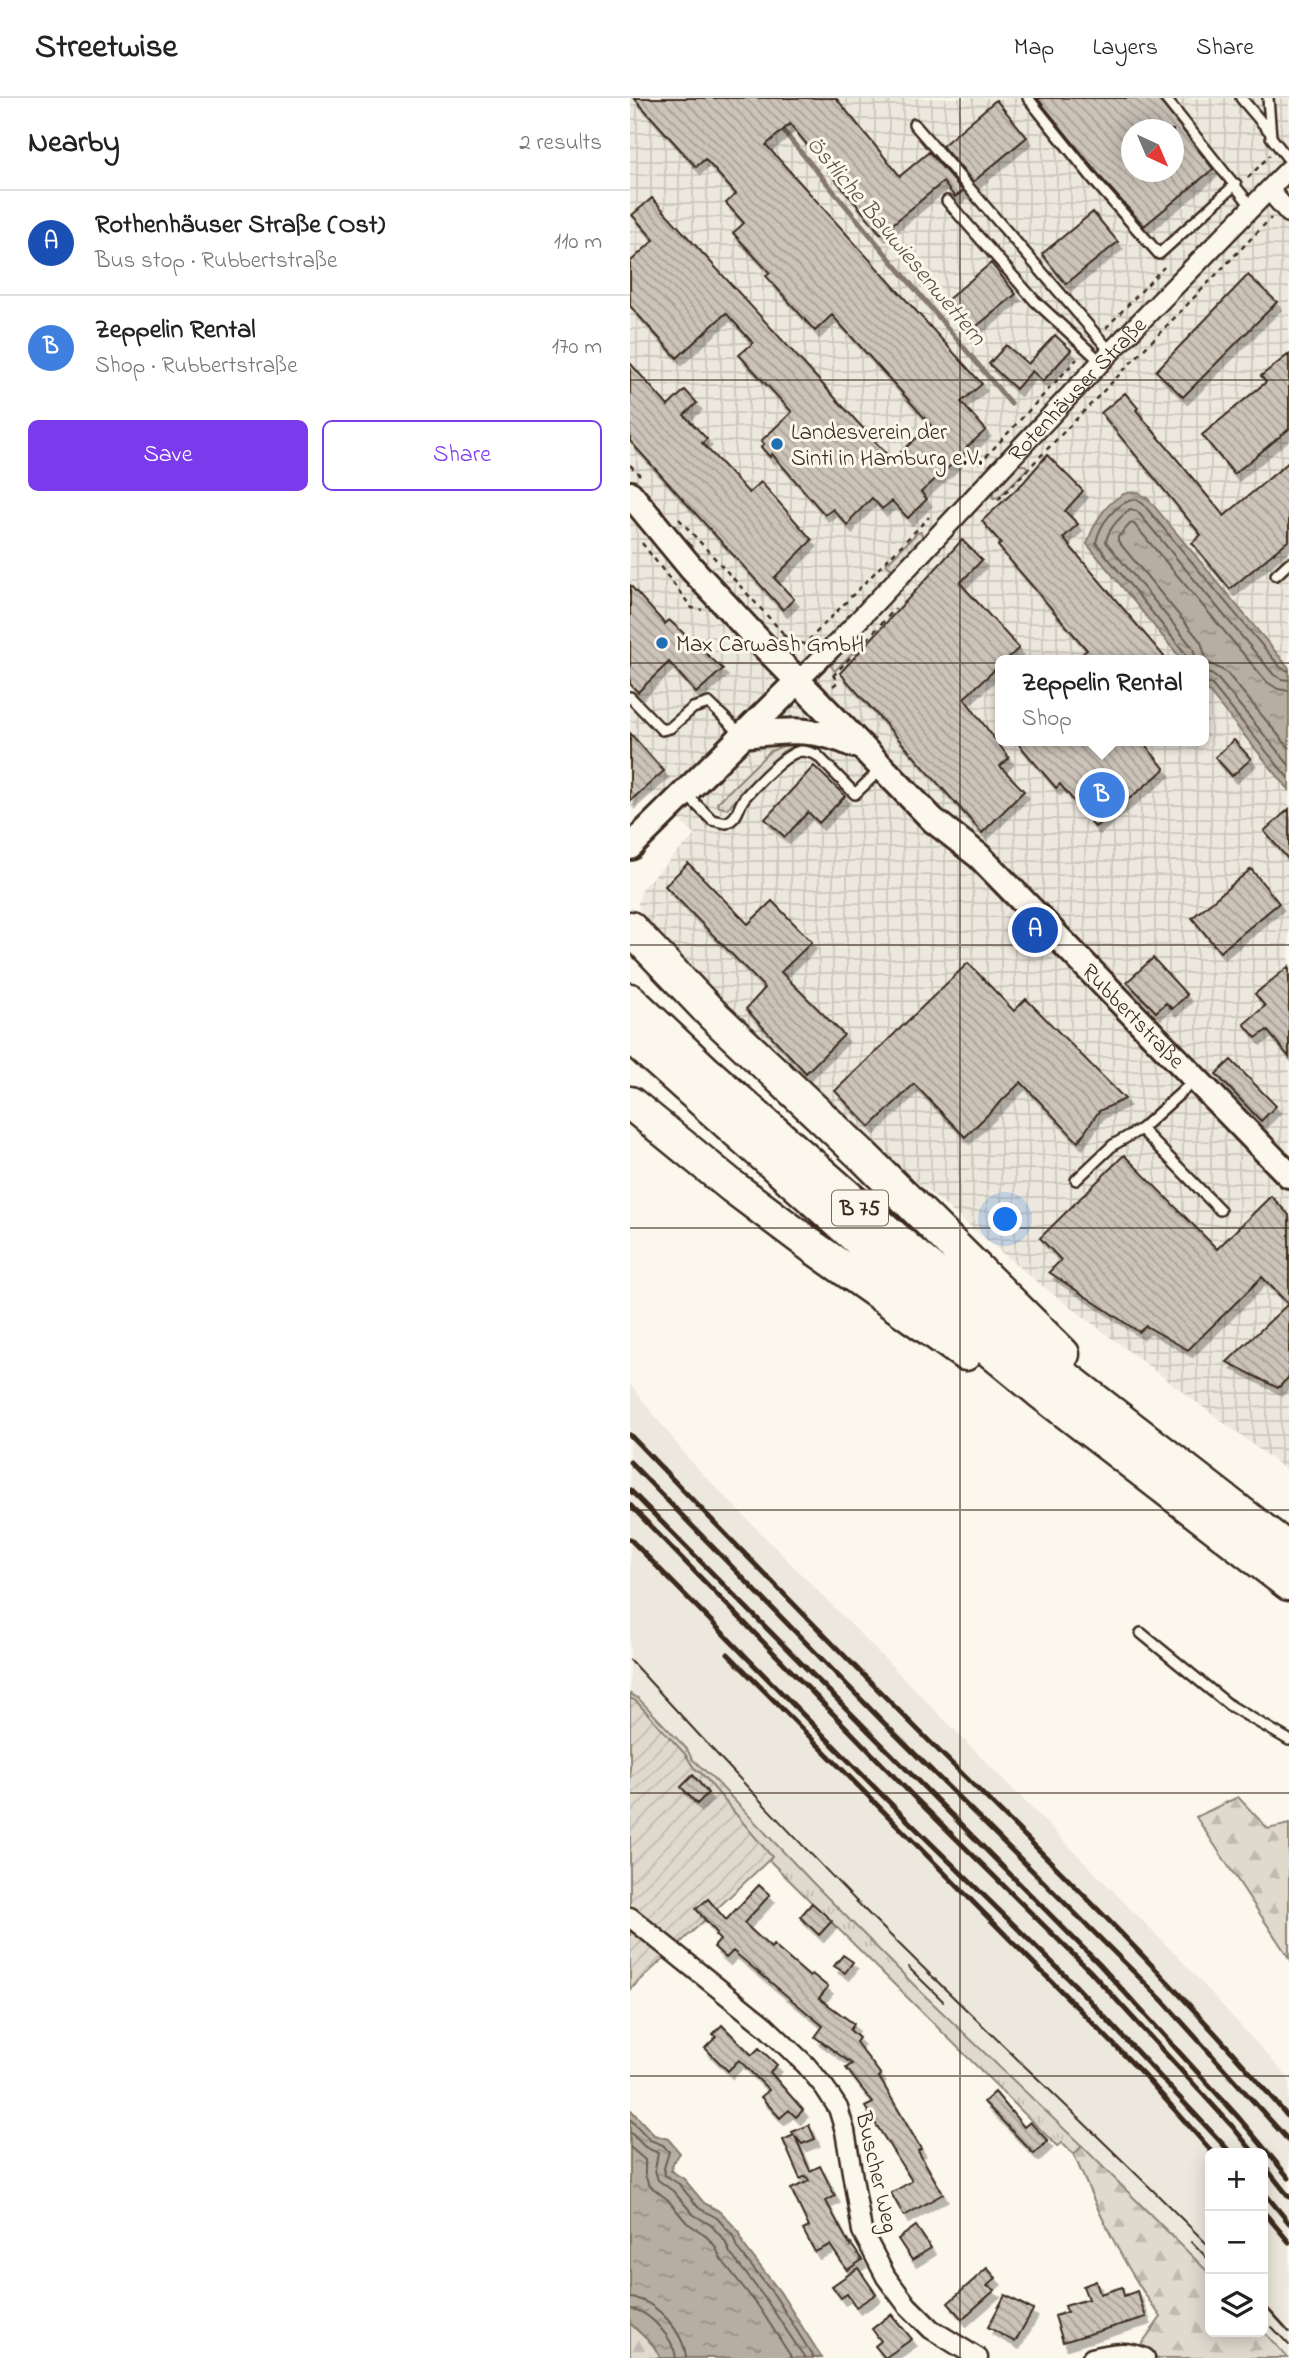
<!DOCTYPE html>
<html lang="en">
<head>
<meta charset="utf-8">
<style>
  body { margin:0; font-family:"Indie Flower",sans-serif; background:#f6f6f6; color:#222 }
  .controls { position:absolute; right:21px; bottom:21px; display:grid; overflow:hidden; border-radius:10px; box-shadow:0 4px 18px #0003 }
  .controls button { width:63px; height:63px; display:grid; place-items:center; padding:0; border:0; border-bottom:2px solid #e0e0e0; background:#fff; color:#222; font:35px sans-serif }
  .compass { position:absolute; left:491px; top:21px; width:63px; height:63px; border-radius:50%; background:#fff; box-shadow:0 4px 18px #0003; rotate:136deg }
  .you { position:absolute; left:376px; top:1122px; width:24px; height:24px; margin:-18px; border:5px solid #fff; border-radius:50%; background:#1a73e8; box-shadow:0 0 0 10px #1a73e833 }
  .badge { display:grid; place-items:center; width:46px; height:46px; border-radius:50%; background:#7c3aed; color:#fff; font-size:23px; font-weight:700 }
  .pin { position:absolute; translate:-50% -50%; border:4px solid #fff; box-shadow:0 2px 7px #0006 }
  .popup { position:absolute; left:365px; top:557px; width:214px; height:91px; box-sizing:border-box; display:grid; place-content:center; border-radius:10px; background:#fff; filter:drop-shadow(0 2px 5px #0005); font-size:23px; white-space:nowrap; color:#767676 }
  .popup b { font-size:26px; color:#222 }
  .popup::after { content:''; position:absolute; left:50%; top:100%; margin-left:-14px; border:14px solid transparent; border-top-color:#fff }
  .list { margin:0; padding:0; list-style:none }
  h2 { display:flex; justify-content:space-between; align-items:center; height:91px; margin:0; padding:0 28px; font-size:30px }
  h2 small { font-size:23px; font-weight:400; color:#767676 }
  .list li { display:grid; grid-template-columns:46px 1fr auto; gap:21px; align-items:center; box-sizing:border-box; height:105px; padding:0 28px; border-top:2px solid #e0e0e0 }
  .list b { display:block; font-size:26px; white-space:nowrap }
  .list p { margin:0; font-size:23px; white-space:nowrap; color:#767676 }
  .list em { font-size:23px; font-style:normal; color:#767676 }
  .actions { display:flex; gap:14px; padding:21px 28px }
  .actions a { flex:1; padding:16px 0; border:2px solid #7c3aed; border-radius:10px; text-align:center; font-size:24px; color:#7c3aed }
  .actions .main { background:#7c3aed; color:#fff }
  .icon { flex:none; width:38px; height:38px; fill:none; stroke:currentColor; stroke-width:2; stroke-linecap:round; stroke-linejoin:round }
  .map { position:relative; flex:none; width:659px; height:2260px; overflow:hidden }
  header { display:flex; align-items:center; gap:42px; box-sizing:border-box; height:98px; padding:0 35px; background:#fff; border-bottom:2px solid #e0e0e0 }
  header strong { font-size:33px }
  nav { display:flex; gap:38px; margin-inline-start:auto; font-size:24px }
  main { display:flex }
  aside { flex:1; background:#fff }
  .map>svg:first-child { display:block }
</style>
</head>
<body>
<header>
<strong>Streetwise</strong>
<nav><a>Map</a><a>Layers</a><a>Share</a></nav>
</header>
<main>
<aside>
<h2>Nearby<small>2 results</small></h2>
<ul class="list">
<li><span class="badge" style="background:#1a4fb4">A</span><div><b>Rothenhäuser Straße (Ost)</b><p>Bus stop · Rubbertstraße</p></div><em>110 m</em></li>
<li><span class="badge" style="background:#3f7fe0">B</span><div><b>Zeppelin Rental</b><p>Shop · Rubbertstraße</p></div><em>170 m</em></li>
</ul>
<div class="actions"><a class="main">Save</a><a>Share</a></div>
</aside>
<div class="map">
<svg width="659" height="2260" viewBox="0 0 659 2260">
  <defs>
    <pattern id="industrial-grid" width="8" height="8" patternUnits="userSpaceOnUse" patternTransform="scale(1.75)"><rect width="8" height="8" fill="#ede8dd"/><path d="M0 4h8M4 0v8" fill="none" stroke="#ccc7bd"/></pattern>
    <pattern id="grass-tufts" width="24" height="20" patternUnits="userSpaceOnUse" patternTransform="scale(1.75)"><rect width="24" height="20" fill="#dfd9ce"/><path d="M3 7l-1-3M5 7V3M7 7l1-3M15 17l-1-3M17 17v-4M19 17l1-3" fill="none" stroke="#c0bab0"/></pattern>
    <pattern id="forest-firs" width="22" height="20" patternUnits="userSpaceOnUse" patternTransform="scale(1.75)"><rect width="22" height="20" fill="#dfd9ce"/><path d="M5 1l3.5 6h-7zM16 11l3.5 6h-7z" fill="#c0bab0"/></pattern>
    <pattern id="garden-furrows" width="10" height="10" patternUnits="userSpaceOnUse" patternTransform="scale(1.75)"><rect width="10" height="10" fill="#dfd9ce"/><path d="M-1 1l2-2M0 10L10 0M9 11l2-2" fill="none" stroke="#c0bab0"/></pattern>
    <pattern id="water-ripples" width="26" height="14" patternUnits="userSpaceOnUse" patternTransform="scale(1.75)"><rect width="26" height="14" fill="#b6aea2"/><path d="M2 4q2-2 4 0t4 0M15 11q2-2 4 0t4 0" fill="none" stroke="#958e83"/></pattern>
    <pattern id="building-back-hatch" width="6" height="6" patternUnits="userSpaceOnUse" patternTransform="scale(1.75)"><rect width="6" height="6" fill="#ccc4b9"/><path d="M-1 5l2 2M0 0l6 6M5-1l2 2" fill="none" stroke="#a79f96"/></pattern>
    <filter id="shadow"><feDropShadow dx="4.5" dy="7" stdDeviation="0" flood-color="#0004"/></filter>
  </defs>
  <rect width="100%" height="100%" fill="#fbf7ec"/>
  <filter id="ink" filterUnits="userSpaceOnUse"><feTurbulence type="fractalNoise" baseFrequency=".0143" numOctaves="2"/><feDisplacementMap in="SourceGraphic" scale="14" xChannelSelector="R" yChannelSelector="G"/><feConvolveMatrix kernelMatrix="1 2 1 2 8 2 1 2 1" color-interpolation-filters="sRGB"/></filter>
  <g filter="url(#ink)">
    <path fill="#ede8dd" d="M0 1286 61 1364 552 1863 659 1981V2260L633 2233V2055H580V2176L433 2029 291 1894 186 1788 83 1680 71 1671 57 1651 8 1600 0 1596Z"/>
    <path fill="url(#industrial-grid)" fill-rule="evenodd" d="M0 0H659V570L518 401 457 446 552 562H370V643H574V588L659 692V1374L406 1183 234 1040 82 899 11 822 8 805 12 790 65 737 20 695 0 712ZM502 32H544V74H502Z"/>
    <path fill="url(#grass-tufts)" stroke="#8d8276" stroke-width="2" d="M395 367 398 370 369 399 363 400 362 393 388 367Z
      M291 434 293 441 263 472 256 466 287 435Z
      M224 539 233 544 205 573 201 568Z
      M161 644 163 648 152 654 97 711 89 709 87 705 139 654Z
      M0 1596 8 1600 57 1651 62 1661 83 1680 186 1788 291 1894 452 2048 444 2057 432 2045 427 2048 139 1762 141 1759 73 1677 64 1670 55 1656 6 1603 0 1600Z"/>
    <path fill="url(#forest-firs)" stroke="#8d8276" stroke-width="2" d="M608 1699 638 1731 659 1726V1860L566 1719Z
      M452 2048 580 2176V2234L633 2233 658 2260H528L510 2248 531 2219C494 2170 468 2113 444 2057Z
      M0 2225 23 2247 31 2260H0Z"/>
    <path fill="url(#garden-furrows)" stroke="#8d8276" stroke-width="2" d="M0 1600 6 1603 55 1656 64 1670 73 1677 142 1759 0 1892Z"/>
    <path fill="url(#water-ripples)" stroke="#85796d" stroke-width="2" d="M508 394 518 401 659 570V692L574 588V562H552L457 446C463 428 474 407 492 397 496 394 503 395 508 394Z
      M0 2011 24 2037 38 2041 50 2055 43 2065 41 2073 54 2081 74 2105 91 2114 110 2135 113 2146 150 2194 192 2260H31L23 2247 0 2225Z"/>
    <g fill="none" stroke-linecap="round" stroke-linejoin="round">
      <path stroke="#6c5f53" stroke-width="2" d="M557 562 555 555 466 445C469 427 486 404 506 401L513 406 651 570 659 573
        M566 562 563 550 476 444C478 430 490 420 500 411L507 413 644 577 651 581 659 582
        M574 575 581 576 588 581 659 667
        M574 584 582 587 659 681
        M659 593 648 591 637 584 504 426 501 425 488 439V443L571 544 577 564 596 574 659 650
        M0 2021 20 2042 33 2047 39 2054 34 2070 35 2077 49 2086 69 2110 87 2120 103 2138 107 2150 145 2198 184 2260
        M0 2034 15 2049 28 2055 25 2072 28 2082 43 2093 64 2117 81 2127 95 2143 100 2155 137 2203 175 2260
        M0 2049 15 2062V2077L19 2087 37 2101 57 2125 74 2136 85 2148 91 2161 129 2209 162 2260
        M0 2200C25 2201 55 2235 56 2260
        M0 2211C19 2212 44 2241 46 2260"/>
      <path stroke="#85796d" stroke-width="5" d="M150 29 381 306"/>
    </g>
    <path fill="url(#building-back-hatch)" stroke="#3b2a1e" stroke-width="2" fill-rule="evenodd" filter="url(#shadow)" d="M4 0H206L270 78 299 54 333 93 325 99 313 84 251 136 160 26 136 47 352 286 331 304 356 332 337 349 339 351 291 394 297 401 278 420 262 403 252 411 242 400 222 420 218 428 203 411 195 417 142 356 140 359 131 349 134 346 131 343 162 314 109 257 123 245 96 215 47 260 0 208V164L24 142 2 117 22 100 262 362 301 327 202 217 185 233 136 178 140 175 103 135 114 125 96 105 106 96 75 61 66 69Z
      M407 0H528L583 71 514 128 473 82ZM501 32H543V74H501Z
      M366 2 397 39 343 84 312 48Z
      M463 114 488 144 436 186 412 156Z
      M361 165 386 196 342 232 317 202Z
      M618 177 647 204 553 299 526 273Z
      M425 237 441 252 413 283 402 273 386 291 359 266 376 247 398 266Z
      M659 256V331L604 376 572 337 636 284 631 278Z
      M0 265 38 308 55 292 67 305 54 317 77 341 72 345 119 395 131 384 182 442 144 480 164 501 153 512 0 343Z
      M495 295 508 310 506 312 594 418 659 364V442L600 491 562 445 571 437 471 315Z
      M417 357 453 393 435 413 448 426 433 440 537 562H445L457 552 368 448 371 445 352 423 393 385Z
      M332 442 352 462 330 485 389 550 376 562H370V567L334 600 379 660 370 668 394 693 352 735 210 575Z
      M0 487 35 526 39 522 93 571 66 595 39 564 8 594 0 586Z
      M0 635 34 673 0 703Z
      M604 642 621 661 602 678 585 659Z
      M386 643H512L535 671 465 729 430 686 426 690Z
      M184 668 215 698 189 725 178 714 155 739 135 721Z
      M659 711V762L634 733Z
      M58 765 118 826 142 803 182 844 151 874 214 937 176 975 116 911 135 890 35 788Z
      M621 771 649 805 590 854 562 820Z
      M523 860 557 897 542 911 536 905 526 914 497 884Z
      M338 865 384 913 396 901 495 1001 469 1013 448 1044 391 984 335 1039 284 986 240 1029 205 993Z
      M659 868V959L637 932 626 940 614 926 635 908 625 896Z
      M601 962 646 1008 631 1023 586 976Z
      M494 1057 587 1151 641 1098 659 1117V1279L648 1290 597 1264 658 1206 632 1179 558 1252 516 1228 509 1234 419 1174 431 1162 410 1140Z
      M63 1677 78 1695 67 1706 51 1689Z
      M129 1787 140 1797 114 1825 141 1850 143 1847 180 1879 182 1876 198 1889 189 1900 224 1926 220 1932 229 1940 226 1944 251 1977 249 1979 291 2051 288 2053 313 2096 274 2118 261 2095 282 2083 235 2009 243 2005 216 1970 222 1966 185 1939 193 1928 103 1853 96 1860 84 1849 90 1842 85 1837 87 1835 66 1811 78 1801 96 1822Z
      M182 1805 202 1823 189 1837 170 1819Z
      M213 1857 223 1864 215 1875 204 1868Z
      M92 1927 122 1957 129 1950 147 1967 140 1974 173 2012 166 2019 159 2012 150 2020 131 1999 139 1992 109 1962 98 1973 75 1950 86 1939 83 1936Z
      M365 1994 394 2029 400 2024 418 2043 404 2056 354 2004Z
      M179 2027 185 2041 172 2046 165 2038 180 2073 190 2068 205 2098 196 2103 220 2148 221 2146 232 2162 217 2172 200 2147 185 2154 173 2132 179 2129 161 2091 179 2083 176 2078 170 2081 153 2042 164 2037 162 2034Z
      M286 2128 301 2150 282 2162 268 2141Z
      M228 2170 246 2196 226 2209 217 2196 211 2200 202 2188Z
      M357 2170 366 2180 357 2188 365 2192 332 2221 318 2205Z
      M466 2183 470 2196 492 2189 494 2198 507 2193 516 2219 433 2244 425 2218 437 2214 435 2208 458 2201 453 2188Z
      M375 2197 403 2212 385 2244 358 2229Z
      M261 2216 282 2241 255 2260 245 2248 251 2243 242 2231Z"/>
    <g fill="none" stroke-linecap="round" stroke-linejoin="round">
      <defs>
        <path id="lane" d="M398 0 468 87 529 156 606 86
          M535 0 622 109
          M611 0 640 34
          M638 0 641 39 659 62
          M284 26 481 254
          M317 103 405 203 471 264
          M646 477 659 465
          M0 599 32 632 40 630 63 610 79 605 111 636
          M56 696 82 722 96 725C110 719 107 709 115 699 126 687 155 655 171 653 177 653 182 655 187 657L225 696 251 671
          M511 1031 590 1112
          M446 1082 483 1047 511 1031 565 982
          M511 1535 599 1607 659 1642"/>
        <g id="street">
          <path d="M639 92 659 115"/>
          <path id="s1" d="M168 583 210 542 471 264 659 71"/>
          <path d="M0 1819 135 1928 176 1967 195 1990 208 2010 215 2033 232 2133 256 2179 277 2207 301 2231 348 2260"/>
          <path d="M462 2260C482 2255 496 2252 515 2260"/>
        </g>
        <g id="secondary">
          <path id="s2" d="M0 396 62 471 129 543 303 722 349 758 659 1077"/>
          <path d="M112 637C155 633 184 628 224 647"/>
          <path d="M0 749 168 583"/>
        </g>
        <path id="highway" d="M0 830 82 916 234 1059 433 1256
          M0 902 76 974 283 1156 390 1244 659 1452
          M0 938 269 1178 409 1293 659 1486
          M0 1005 103 1089 183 1149 335 1256"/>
      </defs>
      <use href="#lane" stroke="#3b2a1e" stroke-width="14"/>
      <use href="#street" stroke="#3b2a1e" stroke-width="23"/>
      <use href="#secondary" stroke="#3b2a1e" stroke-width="30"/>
      <use href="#highway" stroke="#3b2a1e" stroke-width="37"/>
      <path stroke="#3b2a1e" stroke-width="2.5" stroke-dasharray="5 5" stroke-linecap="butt" d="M618 80 640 57
        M476 230 534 169
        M349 366 447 261
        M0 367 10 377
        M368 402 641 120
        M49 421 153 535
        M12 445 62 510 72 512
        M152 536 162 543 175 546
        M178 550 175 546 299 419
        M203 577 208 584 203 588
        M203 578 265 511"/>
      <use href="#lane" stroke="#fbf7ec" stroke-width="9"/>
      <use href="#street" stroke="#fbf7ec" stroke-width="18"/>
      <use href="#secondary" stroke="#fbf7ec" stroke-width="24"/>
      <use href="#highway" stroke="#fbf7ec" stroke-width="32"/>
      <path stroke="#3b2a1e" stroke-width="2" d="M0 1562C76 1645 153 1728 232 1809 346 1924 466 2034 580 2149
        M278 1869 313 1903
        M562 2144 580 2163
        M633 2205 659 2234
        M642 2229 659 2247"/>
      <path stroke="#3b2a1e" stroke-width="5" d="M0 1337C99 1440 199 1543 300 1644 423 1766 548 1887 659 2020
        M0 1364 255 1626 534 1904 659 2043
        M0 1392 469 1866 609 2020 659 2080
        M0 1407 283 1698 460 1873 602 2028 624 2055
        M0 1441 267 1712 445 1887 601 2055
        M98 1556 514 1977 583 2055
        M633 2066 659 2099
        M633 2093 659 2125
        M633 2113 659 2144"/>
    </g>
  </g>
  <path fill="none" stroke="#3b2a1e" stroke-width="2" stroke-opacity="0.55" d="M330 0V2260M0 282H659M0 565H659M0 847H659M0 1130H659M0 1412H659M0 1695H659M0 1978H659"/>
  <g fill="#1f6fb2" stroke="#fbf7ec" stroke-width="2.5">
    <circle cx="147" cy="346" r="7"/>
    <circle cx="32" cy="545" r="7"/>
  </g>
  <g text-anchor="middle" stroke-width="6" stroke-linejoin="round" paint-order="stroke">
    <rect fill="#fbf7ec" stroke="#75685c" stroke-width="2" x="202" y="1092.5" width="56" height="35" rx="5"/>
    <g font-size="21" font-weight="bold" fill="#3b2a1e">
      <text x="230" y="1117">B 75</text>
    </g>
    <g font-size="23" fill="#3b2a1e" stroke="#fbf7ec">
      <text dy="8" stroke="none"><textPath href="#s1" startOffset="404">Rotenhäuser Straße</textPath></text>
      <text dy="8" stroke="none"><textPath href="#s2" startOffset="726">Rubbertstraße</textPath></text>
      <text transform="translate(248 2074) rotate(77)" y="8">Buscher Weg</text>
    </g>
    <g font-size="23" fill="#3b2a1e" stroke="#fbf7ec" text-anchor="start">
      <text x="161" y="341">Landesverein der<tspan x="161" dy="26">Sinti in Hamburg e.V.</tspan></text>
      <text x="46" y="553">Max Carwash GmbH</text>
    </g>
    <g font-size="24" font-style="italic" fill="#605246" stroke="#fbf7ec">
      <text transform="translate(267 142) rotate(50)" y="8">Östliche Bauwiesenwettern</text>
    </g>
  </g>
</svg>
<div class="controls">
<button>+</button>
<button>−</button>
<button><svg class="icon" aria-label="layers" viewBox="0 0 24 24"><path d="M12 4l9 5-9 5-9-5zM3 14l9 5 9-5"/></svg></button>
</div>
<svg class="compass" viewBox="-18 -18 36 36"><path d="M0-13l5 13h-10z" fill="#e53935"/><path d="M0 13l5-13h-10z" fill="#767676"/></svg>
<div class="you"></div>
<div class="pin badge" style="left:405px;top:832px;background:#1a4fb4">A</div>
<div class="pin badge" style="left:472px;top:697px;background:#3f7fe0">B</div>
<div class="popup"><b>Zeppelin Rental</b>Shop</div>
</div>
</main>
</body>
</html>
